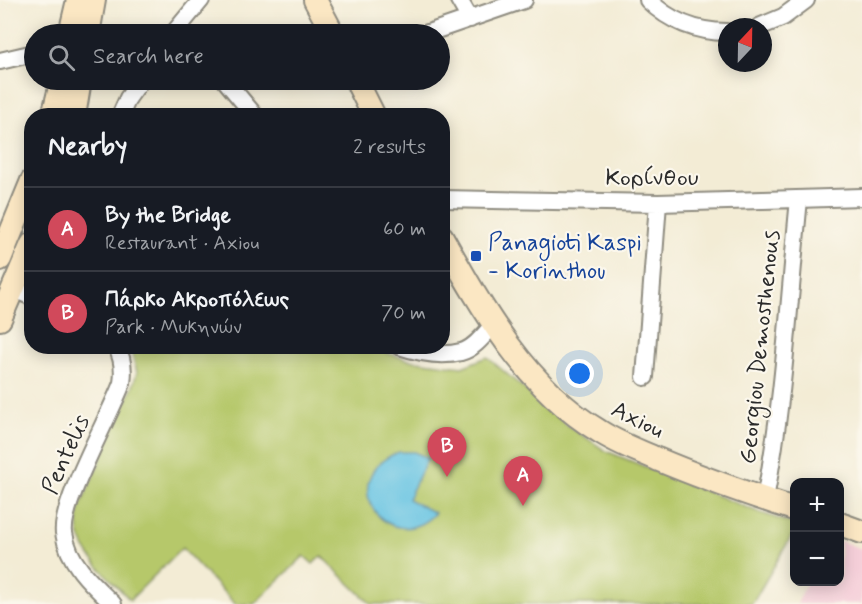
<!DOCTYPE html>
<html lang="en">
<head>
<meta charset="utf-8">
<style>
  body { margin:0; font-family:Mynerve,sans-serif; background:#20242c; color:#f1f3f6 }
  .controls { position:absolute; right:18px; bottom:18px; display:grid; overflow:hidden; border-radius:12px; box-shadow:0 3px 15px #0003 }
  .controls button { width:54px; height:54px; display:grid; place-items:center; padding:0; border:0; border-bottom:2px solid #363941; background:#171b24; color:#f1f3f6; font:30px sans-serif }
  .compass { position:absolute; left:718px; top:18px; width:54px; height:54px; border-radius:50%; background:#171b24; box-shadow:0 3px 15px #0003; rotate:22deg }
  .you { position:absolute; left:580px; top:374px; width:21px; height:21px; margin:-15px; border:4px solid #fff; border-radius:50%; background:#1a73e8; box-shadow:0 0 0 9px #1a73e833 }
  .badge { display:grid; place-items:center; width:39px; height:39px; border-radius:50%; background:#d1495b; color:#fff; font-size:20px; font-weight:700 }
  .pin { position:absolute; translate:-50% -50px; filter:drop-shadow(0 2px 3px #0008) }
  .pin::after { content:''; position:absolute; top:32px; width:21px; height:18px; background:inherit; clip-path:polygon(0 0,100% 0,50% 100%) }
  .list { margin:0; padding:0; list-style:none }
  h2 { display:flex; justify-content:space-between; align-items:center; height:78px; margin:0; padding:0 24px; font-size:26px }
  h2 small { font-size:20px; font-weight:400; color:#9ea1a6 }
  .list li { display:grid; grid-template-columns:39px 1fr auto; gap:18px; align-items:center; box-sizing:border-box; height:84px; padding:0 24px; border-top:2px solid #363941 }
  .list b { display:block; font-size:22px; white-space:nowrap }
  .list p { margin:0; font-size:20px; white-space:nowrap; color:#9ea1a6 }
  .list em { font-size:20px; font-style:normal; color:#9ea1a6 }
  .icon { flex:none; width:33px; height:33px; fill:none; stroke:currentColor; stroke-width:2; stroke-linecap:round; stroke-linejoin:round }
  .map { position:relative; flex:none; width:862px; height:604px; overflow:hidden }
  .search { position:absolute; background:#171b24; box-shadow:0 3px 15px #0003; left:24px; top:24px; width:426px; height:66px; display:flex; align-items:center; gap:15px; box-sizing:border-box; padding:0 21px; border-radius:33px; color:#9ea1a6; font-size:22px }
  .panel { position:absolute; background:#171b24; box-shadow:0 3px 15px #0003; left:24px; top:108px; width:426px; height:246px; border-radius:24px }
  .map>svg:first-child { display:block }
</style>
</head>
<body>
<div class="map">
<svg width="862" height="604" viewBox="0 0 862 604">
  <rect width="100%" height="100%" fill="#fbf7ec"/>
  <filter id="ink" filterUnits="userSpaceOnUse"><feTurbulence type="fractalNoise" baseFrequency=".0167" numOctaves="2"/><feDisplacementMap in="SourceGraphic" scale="12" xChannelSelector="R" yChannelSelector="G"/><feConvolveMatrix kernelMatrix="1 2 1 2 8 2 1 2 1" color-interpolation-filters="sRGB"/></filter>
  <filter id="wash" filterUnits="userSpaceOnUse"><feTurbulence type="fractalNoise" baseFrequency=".008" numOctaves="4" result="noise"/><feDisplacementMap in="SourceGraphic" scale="24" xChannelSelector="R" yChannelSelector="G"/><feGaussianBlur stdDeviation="1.35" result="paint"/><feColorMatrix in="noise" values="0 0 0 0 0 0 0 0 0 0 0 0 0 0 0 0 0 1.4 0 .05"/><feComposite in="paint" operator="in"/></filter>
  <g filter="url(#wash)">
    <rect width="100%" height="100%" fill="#f3ecd5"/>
    <path fill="#f5cfd9" d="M840 541 862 549V604H797L807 582H840Z"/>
    <path fill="#b6c86b" stroke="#707a4b" stroke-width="1.5" d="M365 346 409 360 462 367 487 357 567 425 606 451 758 512 794 524V532L752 604H371L321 556 313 564 304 556 254 604H235L182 548 130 600C111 579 76 551 78 521 78 515 80 508 82 502L133 386 137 372 130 347Z"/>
    <path fill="#64c2e2" stroke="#487686" stroke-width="1.5" d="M399 452H414L428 458 408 499 435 513C390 561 330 478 399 452Z"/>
  </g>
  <g filter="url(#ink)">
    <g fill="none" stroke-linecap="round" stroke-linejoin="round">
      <defs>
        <path id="street" d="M459 0 470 19
          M648 0C669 21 697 32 727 32
          M759 27 783 17 806 0
          M173 34 201 0
          M425 34 524 0
          M0 61 34 53
          M225 80 255 116
          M120 116 128 98 141 80
          M442 199 658 203 862 197
          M14 289 32 297
          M399 346C417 352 442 357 461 352 474 349 485 334 494 324
          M645 377 658 203
          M765 499C784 400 789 300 799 199
          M113 604C93 585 68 563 64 533 60 504 110 416 122 383 124 370 123 358 116 346"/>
        <path id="secondary" d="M315 0 333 34
          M70 34 78 0
          M88 34 94 0
          M356 80 374 116
          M53 116 62 80
          M74 116 80 80
          M442 237C482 309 527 388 599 431 617 443 637 450 657 459 702 478 748 494 794 509
          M0 259 32 181
          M0 319 32 244
          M840 524 862 532"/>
      </defs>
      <use href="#street" stroke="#8f8c80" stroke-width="20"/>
      <use href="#secondary" stroke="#8f8c80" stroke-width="26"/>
      <use href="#street" stroke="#fff" stroke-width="16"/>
      <use href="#secondary" stroke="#fbe7c3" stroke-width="22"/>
    </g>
  </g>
  <rect fill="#1a4fb4" stroke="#fbf7ec" stroke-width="2" x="470" y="250" width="12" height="12" rx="3"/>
  <g text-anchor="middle" stroke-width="4.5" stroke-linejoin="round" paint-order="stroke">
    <g font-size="24" fill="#2b2b2b" stroke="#fbf7ec">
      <text x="652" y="185">Κορίνθου</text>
      <text transform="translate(759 347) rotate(-84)" y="8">Georgiou Demosthenous</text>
      <text transform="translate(638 419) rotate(26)" y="8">Axiou</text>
      <text transform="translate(65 454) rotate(-66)" y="8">Pentelis</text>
    </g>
    <g font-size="24" fill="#164399" stroke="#fbf7ec" text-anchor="start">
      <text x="488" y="250">Panagioti Kaspi<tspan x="488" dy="28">- Korinthou</tspan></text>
    </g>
  </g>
</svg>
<div class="controls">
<button>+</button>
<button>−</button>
</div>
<svg class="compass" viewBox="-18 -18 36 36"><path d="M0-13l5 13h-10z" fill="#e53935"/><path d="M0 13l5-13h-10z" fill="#9ea1a6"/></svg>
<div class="you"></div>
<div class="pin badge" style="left:523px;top:506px">A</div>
<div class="pin badge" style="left:447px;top:477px">B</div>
<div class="search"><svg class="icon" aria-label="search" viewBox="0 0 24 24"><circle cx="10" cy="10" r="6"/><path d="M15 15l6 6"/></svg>Search here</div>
<section class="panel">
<h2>Nearby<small>2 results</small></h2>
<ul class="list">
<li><span class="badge">A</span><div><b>By the Bridge</b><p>Restaurant · Axiou</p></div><em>60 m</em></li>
<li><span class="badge">B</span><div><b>Πάρκο Ακροπόλεως</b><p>Park · Μυκηνών</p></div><em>70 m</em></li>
</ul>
</section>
</div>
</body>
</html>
